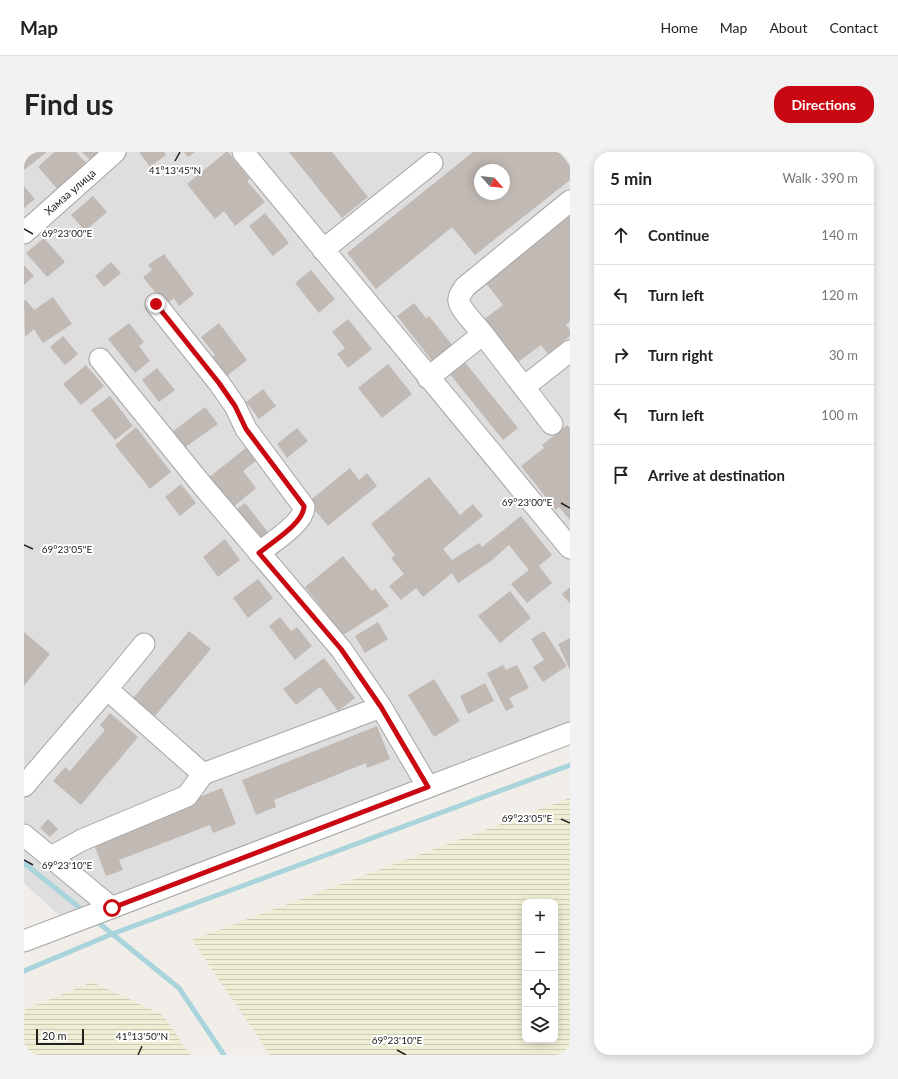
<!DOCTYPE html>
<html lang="en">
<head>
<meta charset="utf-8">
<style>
  body { margin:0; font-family:Lato,sans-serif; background:#f2f2f2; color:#222 }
  .controls { position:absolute; right:12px; bottom:12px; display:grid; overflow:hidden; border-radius:8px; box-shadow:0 2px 10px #0003 }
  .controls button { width:36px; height:36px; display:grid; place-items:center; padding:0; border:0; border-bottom:1px solid #e0e0e0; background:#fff; color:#222; font:20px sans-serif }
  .compass { position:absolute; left:450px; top:12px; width:36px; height:36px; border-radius:50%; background:#fff; box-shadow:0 2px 10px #0003; rotate:117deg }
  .scale { position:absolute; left:12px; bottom:10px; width:48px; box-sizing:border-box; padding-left:4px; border:2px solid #212121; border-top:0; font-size:11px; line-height:14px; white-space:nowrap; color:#212121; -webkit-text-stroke:3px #fff; paint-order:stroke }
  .stop { position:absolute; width:12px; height:12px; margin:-9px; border:3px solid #ca0812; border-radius:50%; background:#fff }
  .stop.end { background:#ca0812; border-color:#fff; box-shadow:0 1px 4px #0008 }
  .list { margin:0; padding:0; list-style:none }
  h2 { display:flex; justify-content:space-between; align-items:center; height:52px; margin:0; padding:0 16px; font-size:17px }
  h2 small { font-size:13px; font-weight:400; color:#767676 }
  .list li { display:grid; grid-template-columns:26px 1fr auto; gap:12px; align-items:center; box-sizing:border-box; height:60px; padding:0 16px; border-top:1px solid #e0e0e0 }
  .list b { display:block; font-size:15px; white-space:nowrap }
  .list em { font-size:13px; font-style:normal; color:#767676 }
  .icon { flex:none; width:22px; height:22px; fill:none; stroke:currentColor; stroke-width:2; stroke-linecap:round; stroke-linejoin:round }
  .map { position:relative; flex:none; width:546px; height:903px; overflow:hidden; border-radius:16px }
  header { display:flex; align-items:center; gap:24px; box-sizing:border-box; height:56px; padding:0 20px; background:#fff; border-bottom:1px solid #e0e0e0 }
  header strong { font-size:19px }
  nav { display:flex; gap:22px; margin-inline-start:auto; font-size:14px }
  .intro { display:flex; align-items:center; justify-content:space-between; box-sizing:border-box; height:96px; padding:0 24px }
  h1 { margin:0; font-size:28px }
  .button { padding:10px 18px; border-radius:16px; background:#ca0812; color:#fff; font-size:14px; font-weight:700 }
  main { display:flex; gap:24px; padding:0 24px }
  aside { flex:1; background:#fff; border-radius:16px; box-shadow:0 2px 10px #0003 }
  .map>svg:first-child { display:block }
</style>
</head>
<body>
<header>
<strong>Map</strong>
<nav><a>Home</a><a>Map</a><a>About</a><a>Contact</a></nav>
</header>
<div class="intro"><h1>Find us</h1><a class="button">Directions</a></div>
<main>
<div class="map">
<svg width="546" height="903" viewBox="0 0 546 903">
  <defs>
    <pattern id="farmland-rules" width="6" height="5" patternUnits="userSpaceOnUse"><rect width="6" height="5" fill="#eeeed4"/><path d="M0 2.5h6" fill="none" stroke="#ccccb6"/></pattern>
  </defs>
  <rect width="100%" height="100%" fill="#f1ede8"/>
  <path fill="#dfdede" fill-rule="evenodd" d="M0 0H546V589L54 781 0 731ZM456 18H480V42H456Z"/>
  <path fill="url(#farmland-rules)" fill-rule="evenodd" d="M546 646V903H246L168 788ZM501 750H531V888H501Z
    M68 830 139 863 166 903H0V858Z"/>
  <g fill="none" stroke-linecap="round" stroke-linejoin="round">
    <path stroke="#aad4dc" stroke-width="5" d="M0 711 61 760
      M71 768 155 836 200 903
      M0 819 88 782 546 613"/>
  </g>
  <path fill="#c1b9b4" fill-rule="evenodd" d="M0 0H23L0 18Z
    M30 0H52L66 15 37 41 14 15Z
    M58 0H77L67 9Z
    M115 0H140L142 3 126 15Z
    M160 0H171L164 5Z
    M202 0H204L226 27 223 29 241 50 211 74 200 59 191 67 163 32Z
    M265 0H308L344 45 318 66Z
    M449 0H535L546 14V28L451 103 428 75 352 137 323 101ZM456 18H480V42H456Z
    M0 34 11 47 0 56Z
    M69 44 83 60 61 79 47 63Z
    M546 56V169L542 173 546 178V184L524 202 517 193 489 214 455 171 479 153 458 126Z
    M241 61 265 91 249 104 225 74Z
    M20 86 41 110 23 125 2 101Z
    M140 102 170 142 155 154 150 146 141 153 119 125 128 118 124 113Z
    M87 110 97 121 80 135 71 124Z
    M0 113 10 124 0 133Z
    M287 118 311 147 295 161 271 131Z
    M29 145 48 172 19 191 10 177 1 185 0 149 2 148 10 158Z
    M390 151 402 166 405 164 429 194 409 210 373 164Z
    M324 167 348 197 324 216 313 202 321 196 308 180Z
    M105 171 120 190 115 194 126 209 111 221 84 187Z
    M195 171 223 208 198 228 183 208 191 203 177 185Z
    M39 184 54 202 41 213 26 195Z
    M440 209 494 276 479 288 425 221Z
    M364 212 388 242 358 266 334 236Z
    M62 213 80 234 57 253 39 232Z
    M133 216 151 238 135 250 118 228Z
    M239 237 252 254 235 267 222 250Z
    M86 244 109 274 91 288 67 258Z
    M181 255 194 272 156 299 144 283Z
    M543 273 546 276V368L535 355 532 358 497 314 520 296 518 293Z
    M112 275 147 320 126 337 91 293Z
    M273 276 284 289 263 306 253 292Z
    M223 295 233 308 219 319 232 336 207 357 183 327Z
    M326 316 335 328 343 321 353 334 304 374 284 350Z
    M405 325 436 363 449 352 459 364 419 397 428 408 455 391 458 395 497 364 528 403 515 414 528 431 503 451 487 432 505 418 485 393 467 409 434 431 428 421 399 445 392 436 377 448 365 434 380 422 367 406 371 403 347 372Z
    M157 332 172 351 156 364 141 345Z
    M221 351 247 384 235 394 209 360Z
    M201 387 216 408 194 425 179 405Z
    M319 404 348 439 351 436 365 454 319 483 281 435Z
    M234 427 249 446 224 466 209 446Z
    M546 435V452L538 442Z
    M486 439 507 466 476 491 454 464Z
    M256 465 267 479 273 475 288 494 271 508 245 474Z
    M354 470 364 487 341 501 331 484Z
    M165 479 187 497 131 564 109 546Z
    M520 479 543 514 519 530 509 515 520 508 507 487Z
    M0 480 26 502 0 534Z
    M546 486V518L534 492Z
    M300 506 331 546 314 559 296 535 272 553 259 537Z
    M479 513 482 518 493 513 505 536 485 546 490 555 482 559 463 521Z
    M410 527 436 569 410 585 384 543Z
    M461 531 470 549 444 562 436 544Z
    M86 561 114 585 57 653 29 629 41 615 46 619 81 578 76 573Z
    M353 574 366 607 343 616 342 611 250 648 252 655 232 663 218 628Z
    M198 636 212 672 189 681 186 673 95 708 99 718 82 724 68 687Z
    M24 667 34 677 26 685 16 676Z"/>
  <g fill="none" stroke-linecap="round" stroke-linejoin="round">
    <defs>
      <path id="minor" d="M219 0 546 396
        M0 81 91 0
        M299 98 408 11
        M132 152 195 231 211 254 222 277 280 355C280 371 248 390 235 401
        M459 182C454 175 436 158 435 149 434 144 438 140 441 135L546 49
        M76 207 178 333 317 497 357 555 404 635
        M404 226 459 182 528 272
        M500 235 546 199
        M83 537 120 492
        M0 634 83 537 179 622 357 555
        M0 683 88 756
        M27 705 58 688 163 644 179 622
        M0 789 546 581"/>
    </defs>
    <use href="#minor" stroke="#a5a5a5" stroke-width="23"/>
    <use href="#minor" stroke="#fff" stroke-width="21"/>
  </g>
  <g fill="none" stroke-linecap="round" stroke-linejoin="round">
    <path stroke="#ca0812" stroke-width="5" d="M88 756 404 635 357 555 317 497 235 401C248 390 280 371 280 354L222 277 211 254 195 231 132 152"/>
  </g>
  <path fill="none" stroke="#212121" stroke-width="1.5" d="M151 9 156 0M0 77 9 82M537 351 546 356M0 393 9 397M537 667 546 671M0 708 9 713M373 898 382 903M114 903 118 894"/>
  <g text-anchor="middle" stroke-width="4" stroke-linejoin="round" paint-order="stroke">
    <g font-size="11" fill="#212121" stroke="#fff">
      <text transform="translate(46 40) rotate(-41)" y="4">Хамза улица</text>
    </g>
  </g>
  <g font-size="10" text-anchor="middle" fill="#212121" stroke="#fff" stroke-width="4" stroke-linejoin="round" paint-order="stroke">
    <text x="151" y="22">41°13'45"N</text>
    <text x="43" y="85">69°23'00"E</text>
    <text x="503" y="354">69°23'00"E</text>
    <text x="43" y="401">69°23'05"E</text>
    <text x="503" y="670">69°23'05"E</text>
    <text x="43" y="717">69°23'10"E</text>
    <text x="118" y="888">41°13'50"N</text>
    <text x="373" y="892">69°23'10"E</text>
  </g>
</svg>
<div class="controls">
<button>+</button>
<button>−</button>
<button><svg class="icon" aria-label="locate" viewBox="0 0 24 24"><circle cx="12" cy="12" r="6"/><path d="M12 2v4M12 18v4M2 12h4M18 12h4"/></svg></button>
<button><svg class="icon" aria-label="layers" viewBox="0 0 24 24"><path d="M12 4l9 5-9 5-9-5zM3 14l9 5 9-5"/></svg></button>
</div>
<svg class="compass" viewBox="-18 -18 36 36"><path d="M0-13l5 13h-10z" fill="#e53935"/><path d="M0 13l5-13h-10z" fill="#767676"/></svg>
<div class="scale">20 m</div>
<div class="stop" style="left:88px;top:756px"></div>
<div class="stop end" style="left:132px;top:152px"></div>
</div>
<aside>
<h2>5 min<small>Walk · 390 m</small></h2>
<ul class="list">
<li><svg class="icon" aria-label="ahead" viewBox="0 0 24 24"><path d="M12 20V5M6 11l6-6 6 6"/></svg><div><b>Continue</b></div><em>140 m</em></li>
<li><svg class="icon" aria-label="left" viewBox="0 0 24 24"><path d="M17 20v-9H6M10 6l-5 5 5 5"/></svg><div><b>Turn left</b></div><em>120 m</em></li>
<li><svg class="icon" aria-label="right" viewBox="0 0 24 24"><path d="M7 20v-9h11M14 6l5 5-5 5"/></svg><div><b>Turn right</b></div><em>30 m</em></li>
<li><svg class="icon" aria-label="left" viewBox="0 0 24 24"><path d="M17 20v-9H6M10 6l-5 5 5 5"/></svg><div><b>Turn left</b></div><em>100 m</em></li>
<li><svg class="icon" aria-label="arrive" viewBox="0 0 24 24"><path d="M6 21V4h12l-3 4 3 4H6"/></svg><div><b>Arrive at destination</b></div></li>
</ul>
</aside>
</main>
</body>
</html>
